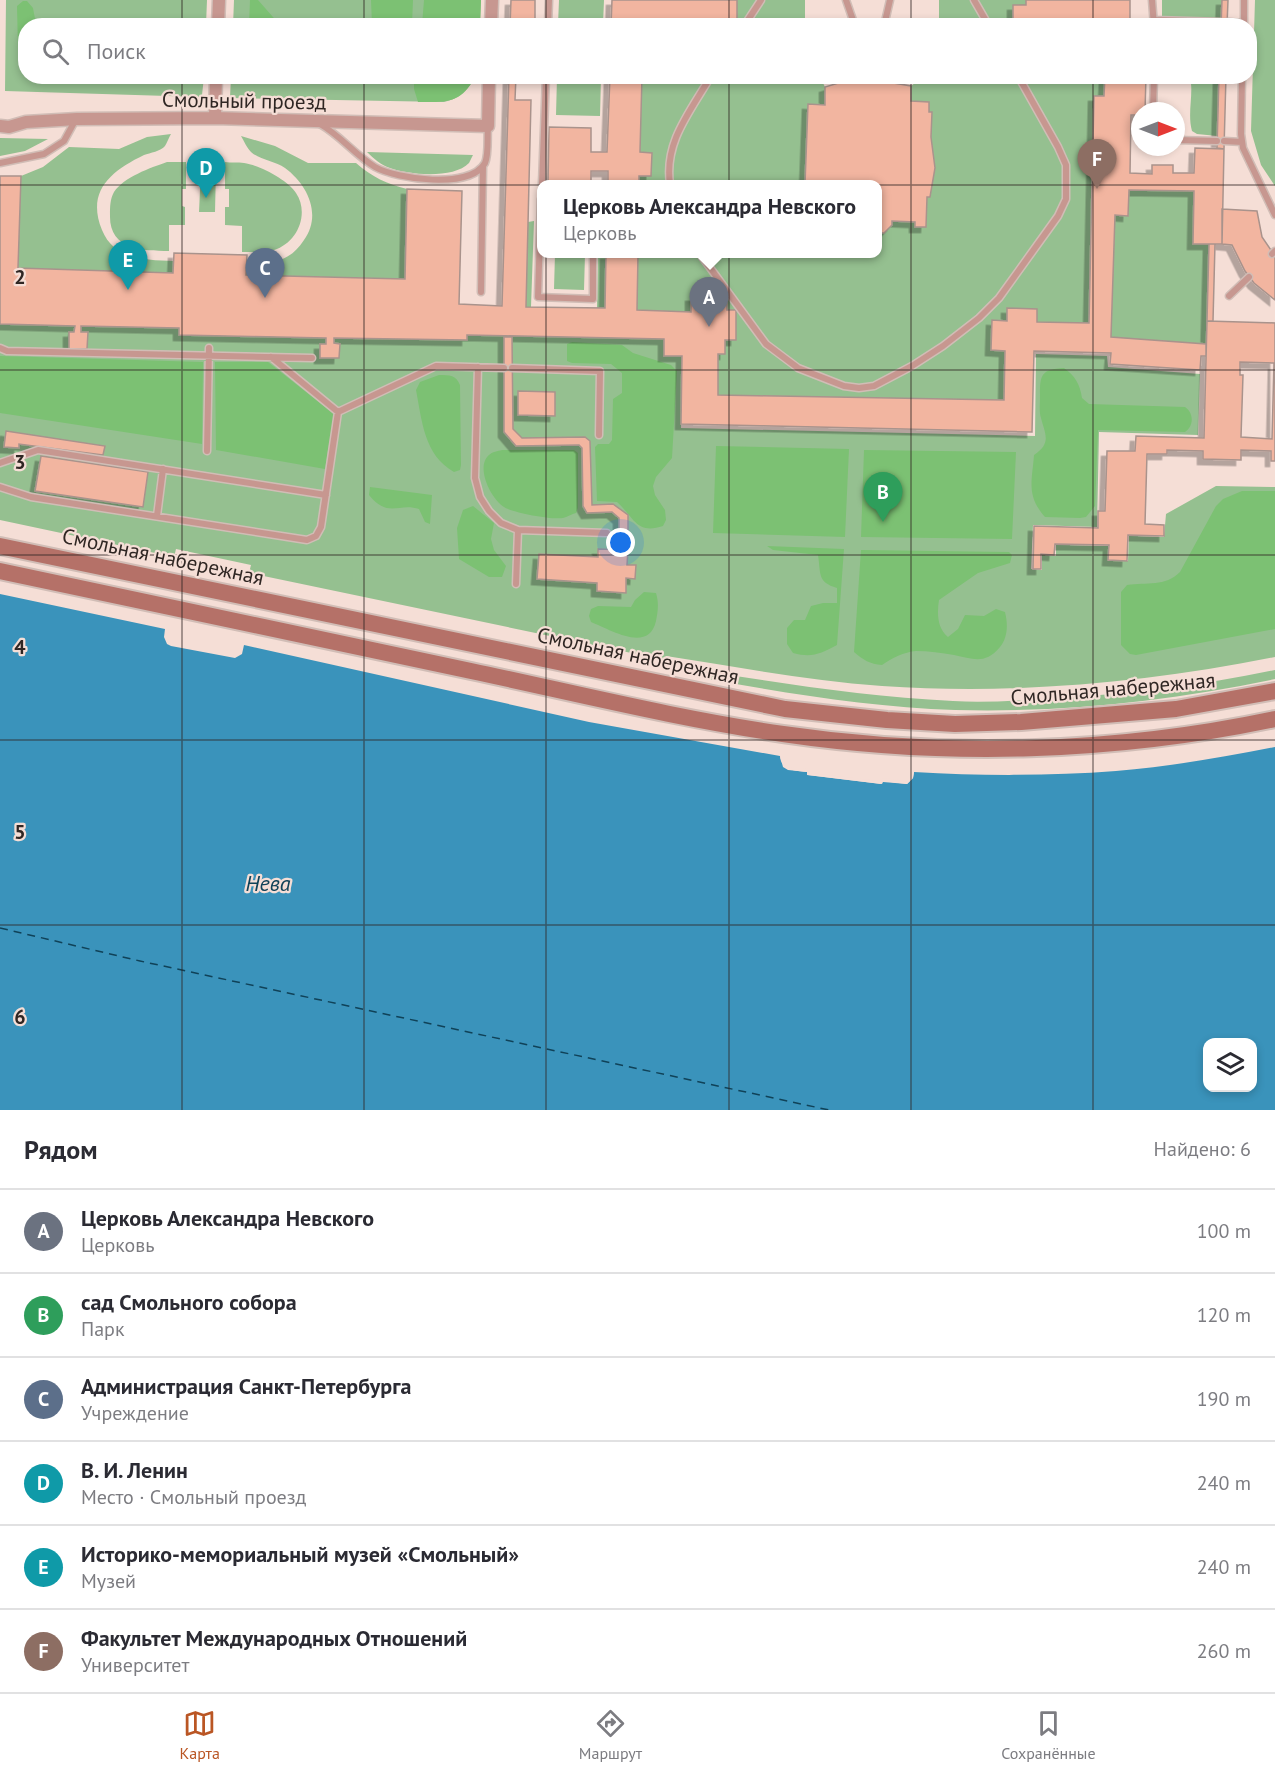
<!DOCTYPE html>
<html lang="ru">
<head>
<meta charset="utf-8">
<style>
  body { margin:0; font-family:"PT Sans",sans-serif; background:#f7f7f7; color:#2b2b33 }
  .controls { position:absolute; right:18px; bottom:18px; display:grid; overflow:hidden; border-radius:12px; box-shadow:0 3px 9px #0003 }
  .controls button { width:54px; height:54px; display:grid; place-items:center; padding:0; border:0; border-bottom:2px solid #e1e1e2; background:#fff; color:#2b2b33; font:30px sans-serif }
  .compass { position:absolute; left:1131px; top:102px; width:54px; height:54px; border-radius:50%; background:#fff; box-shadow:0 3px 9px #0003; rotate:90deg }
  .you { position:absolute; left:621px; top:543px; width:21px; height:21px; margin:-15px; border:4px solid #fff; border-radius:50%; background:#1a73e8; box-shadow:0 0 0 9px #1a73e833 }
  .badge { display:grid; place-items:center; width:39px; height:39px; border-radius:50%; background:#ba5624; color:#fff; font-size:20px; font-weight:700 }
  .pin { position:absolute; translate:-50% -50px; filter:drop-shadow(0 2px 3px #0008) }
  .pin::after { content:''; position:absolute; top:32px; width:21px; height:18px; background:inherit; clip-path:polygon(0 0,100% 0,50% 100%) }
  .popup { position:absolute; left:537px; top:180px; width:345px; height:78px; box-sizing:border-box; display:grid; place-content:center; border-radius:12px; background:#fff; filter:drop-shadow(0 2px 4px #0005); font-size:20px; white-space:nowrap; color:#7c7c81 }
  .popup b { font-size:22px; color:#2b2b33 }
  .popup::after { content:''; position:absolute; left:50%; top:100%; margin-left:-12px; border:12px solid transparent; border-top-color:#fff }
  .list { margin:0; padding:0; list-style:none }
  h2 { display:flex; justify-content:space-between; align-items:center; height:78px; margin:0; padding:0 24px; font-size:26px }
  h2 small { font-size:20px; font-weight:400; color:#7c7c81 }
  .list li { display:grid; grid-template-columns:39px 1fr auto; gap:18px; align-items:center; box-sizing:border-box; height:84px; padding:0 24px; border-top:2px solid #e1e1e2 }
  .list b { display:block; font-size:22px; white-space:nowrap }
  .list p { margin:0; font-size:20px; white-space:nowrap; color:#7c7c81 }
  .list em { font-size:20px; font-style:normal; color:#7c7c81 }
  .icon { flex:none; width:33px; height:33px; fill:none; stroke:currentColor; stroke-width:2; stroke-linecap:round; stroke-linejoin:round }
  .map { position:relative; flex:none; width:1275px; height:1110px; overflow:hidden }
  .search { position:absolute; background:#fff; box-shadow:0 3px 9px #0003; left:18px; right:18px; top:18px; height:66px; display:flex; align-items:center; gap:15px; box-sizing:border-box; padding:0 21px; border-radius:24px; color:#7c7c81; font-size:22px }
  .sheet { height:582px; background:#fff }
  nav { display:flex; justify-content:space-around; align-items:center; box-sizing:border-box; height:84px; border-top:2px solid #e1e1e2; background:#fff; font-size:16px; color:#7c7c81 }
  nav a { display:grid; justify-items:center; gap:3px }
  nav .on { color:#ba5624 }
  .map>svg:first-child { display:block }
</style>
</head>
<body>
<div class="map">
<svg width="1275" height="1110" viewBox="0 0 1275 1110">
  <defs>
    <filter id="shadow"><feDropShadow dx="-5.5" dy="5.5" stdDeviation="0" flood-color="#0004"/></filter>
  </defs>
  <rect width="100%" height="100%" fill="#f5ded6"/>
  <path fill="#95c090" d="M6 0H207L206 25 26 26V76L204 77 202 95 200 97 5 91Z
    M234 0H481L480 25 233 26Z
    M559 0H604L603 25H558Z
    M737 0H805V25L727 26V24H737Z
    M939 0H1026V5H1013V25L939 26Z
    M1162 0H1222L1221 25 1162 26Z
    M1255 0H1275V186L1261 165 1251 131Z
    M231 77H475C468 90 459 99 444 102L230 98Z
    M557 77H601L600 116 556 115Z
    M642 77H820L825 87V105H808L805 184H639V176H651L652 153 640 152Z
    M923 77H1105L1104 96H1094L1089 323 1037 322 1036 309H1007V321L992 320V350L1005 351 1004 400 718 395V354L725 340H736V310H727V296H692L691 312 637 310 638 254H877V233H884L892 225V221L915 222V227H926L927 197 930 196 935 168 931 137 932 112H929V102L911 101V86Z
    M1190 77H1219L1217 136 1197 134 1192 131C1187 113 1194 94 1190 77Z
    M171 134C169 137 167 143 165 146 161 151 150 153 144 155 111 171 86 191 102 230 114 260 146 260 174 261L173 273 18 268 21 176 43 167 69 147 119 149 147 137Z
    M241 136 275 146 308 163H356C372 177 387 184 407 189L405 279 246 275 247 262C272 263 289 263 304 240 322 215 308 185 285 168 275 161 260 160 251 152 247 148 244 141 241 136Z
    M0 138 48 139 25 151 0 156Z
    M367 152 473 155C473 155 469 163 469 163 454 179 409 175 390 168 381 165 374 159 367 152Z
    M167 162H186V189H182V206L185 207V225H169V251C142 251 109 250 110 215 110 207 110 199 114 192 124 177 150 168 167 162Z
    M225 162C231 163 238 162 244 163 259 165 288 180 296 193 310 214 297 243 274 250 265 253 252 252 242 252V226L225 225V207H229V189H225Z
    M201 169H216L215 212H199Z
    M1129 190 1194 191 1193 243 1209 244 1206 344 1111 337 1115 215 1128 216Z
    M534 221 531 307H526L528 222Z
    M555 254H585L584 290 554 289Z
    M598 254H606L605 308H597Z
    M0 324 75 326 74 332H69V349H87L88 332H81V326L179 328 326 338V344H320V357L339 358 340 344 334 343V338L466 340 467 335 664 339V356H682L681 428 1035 436 1036 354 1107 356 1108 367 1200 374 1198 435 1099 432 1097 527 1033 525 1031 569 1042 570V555L1056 556V545L1108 546V561H1128L1129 536 1164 537 1166 514 1216 486 1275 487V657C1146 683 1013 695 882 686 810 681 738 667 666 656L665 660 249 573 251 565 176 549 174 557 0 520Z
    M1275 670V679C1170 701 1062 713 955 710 870 707 786 693 702 678L704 671C786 684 869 697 953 701 988 703 1023 700 1058 698 1131 694 1203 685 1275 670Z"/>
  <path fill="#7cc173" d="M250 0H258L280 25H249Z
    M371 0H413L412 25H372Z
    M424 0H481L480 25H422Z
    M23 1H27L33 8 36 24 26 26 25 54 23 55 18 49 17 6Z
    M414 77V76L475 77C461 104 446 102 418 102L414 89Z
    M572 342 622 345 633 353 671 365 677 371 672 458 656 477 653 486 655 495 665 510 666 520 663 526C636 535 634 517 617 502L597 501 595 447 598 444H609L612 440 613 399 622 393V373L611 364 572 363 567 361V344Z
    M0 356 203 362 202 444 0 413Z
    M215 362H268L334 414 325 469 216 450Z
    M1064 368C1075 376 1080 384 1082 398L1089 404 1185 407C1194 413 1194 426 1185 432L1098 430 1095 506 1086 517 1080 518 1045 517C1026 495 1032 482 1034 455 1052 443 1045 434 1041 418 1039 412 1040 404 1040 399 1040 377 1039 369 1064 368Z
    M439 375C450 375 456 375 460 385L461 465 460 470 454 472C424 455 422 421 416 390L420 382Z
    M716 446 849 449 845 537 713 533Z
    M502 450H574L578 453V508L576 513C572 514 567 517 563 518 552 520 513 513 504 507 491 499 475 467 489 455 492 452 498 451 502 450Z
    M864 450 1016 452 1012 539 861 537Z
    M370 487 432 495 430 524 425 522 419 509C399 502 388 519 369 495Z
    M1242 491H1275V629L1136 655 1130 654 1121 645V592L1127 585C1147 582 1165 587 1180 572L1216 506 1223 499Z
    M473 506 494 523 491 539 494 550 506 566 502 577H489L459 559 457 528 463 510Z
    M767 546 844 549 837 645C820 654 812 658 793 653L787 644V628L794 620H805L811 606 823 603H837V588C817 582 821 574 818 555L773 550Z
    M861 550 1009 552 1012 555 1010 563 978 573 939 600C937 613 937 628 948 637L958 629 965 615 984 616 996 609 1005 612C1008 624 1008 637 1000 647 985 665 973 659 954 655 942 653 928 651 916 651 904 652 892 658 882 665 870 664 863 660 854 652Z
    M644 592 656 593C659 603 658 611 656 621 649 654 609 629 591 622L589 616 591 609 598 606 631 607 635 600Z"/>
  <path fill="#3a93bb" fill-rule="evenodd" d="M0 594 165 629 164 637 167 644 171 646 235 658 242 654 244 645 589 722 780 756C781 771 796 771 808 772V775L881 784 882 781 907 784 913 778 914 772C981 776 1049 776 1116 771 1168 767 1223 757 1275 747V1110H0ZM1208 1042H1252V1088H1208Z"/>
  <path fill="#f5ded6" d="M780 756 783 757 785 765 789 767 808 769 811 773 879 781 882 778 906 781 910 777 911 772H914L913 778 907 784 883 782 882 784 807 775V772L788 770 783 767Z"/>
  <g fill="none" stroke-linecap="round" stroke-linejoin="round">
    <path stroke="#104258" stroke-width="1.5" stroke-dasharray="8 6" stroke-linecap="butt" d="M0 928 140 961 829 1110"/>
  </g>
  <path fill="#f2b5a0" stroke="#a9938c" stroke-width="1.5" fill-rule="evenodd" filter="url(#shadow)" d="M511 0H535V26H510Z
    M612 0H737V24L693 26 694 19H643V26H611Z
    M1026 0H1130V26H1013V5H1026Z
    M1222 0H1228L1227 26H1221Z
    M509 76H516L515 100H531L526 307 605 308 606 254H638L637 310 691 312V296H727V310H736V340H725V354H718V395L1004 400 1005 351 991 350 992 320 1007 321V308L1037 309V322L1089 323 1094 96H1104L1105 76H1146L1145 111H1140V115H1131L1130 173 1152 174V165H1173V173H1194L1195 148 1224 149 1222 244H1193L1194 191 1129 190 1128 216 1115 215 1111 337 1206 344V356H1201L1200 370 1110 364 1111 353 1034 351 1032 432 681 424 682 356H664V339L467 335V340L334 338V343L340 344 339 358H320V344H326V338L179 335V328L81 326V332H88L87 349H69V332H74L75 326 0 324V176H21L18 268 173 273 174 253 247 255 246 275 405 279 407 189 462 191 459 304 502 306Z
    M610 76H642L640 152 652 153 651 176H639V184H608V171H591V184H548L549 127 591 128V152H607Z
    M843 76H894V83L911 86V101L929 102V112H932L931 137 935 168 930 197H927L926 227H915V222L892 221V225L884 233H877V184H805L808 104 825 105V87L842 82Z
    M1219 76H1226L1224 149 1217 148Z
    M1222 209 1257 211 1262 237 1275 256V300L1254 283 1245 271 1232 245 1222 244Z
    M1209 244H1215L1213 321H1207Z
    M1207 321 1275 323V461H1271V451L1241 450V460L1203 459V451L1167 450V454H1147L1145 524 1164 525V536L1128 535 1127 561 1108 560 1109 545 1055 544 1054 555 1041 554V569H1033L1034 526 1098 528V511H1105L1107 451H1135L1136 436 1204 438ZM1240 362 1274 363 1272 439 1241 437 1243 375H1240Z
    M504 337H512L513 429 522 438 585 437 590 441 592 505 613 504 628 515V550H619V518L612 512 587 513 583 506 582 448 579 445 516 446 504 432Z
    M518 391 555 392V416L518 415Z
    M6 431 105 446 103 455 19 444V448L4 447Z
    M41 456 148 472 143 507 35 491Z
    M598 549 628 550 627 565H636L635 579 626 578V593L597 591V583L537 579 539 554 598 557Z"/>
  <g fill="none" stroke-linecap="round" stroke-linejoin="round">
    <defs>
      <path id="service" d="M846 0 855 26
        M974 0 989 26
        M1152 0 1154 26
        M1155 20 1221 22
        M1227 22 1244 23
        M548 26 549 0
        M744 26 761 0
        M884 26 890 0
        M1244 26V0
        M1242 76 1241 134 1243 148 1275 215
        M1153 111 1154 76
        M320 124C341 136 355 155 375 167 396 179 470 190 485 163 489 154 487 137 488 126
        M1176 140 1217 141
        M1224 141 1242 142
        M0 163 44 154 64 141 76 119
        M542 184 546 76
        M670 184C664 142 690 112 711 76
        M541 199 538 297 593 299V254
        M700 254 766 344 798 368 844 386 859 388 874 386 912 366 943 346 979 318 999 298 1058 216 1066 199V165L1058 147 1018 76
        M1272 254 1275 251
        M481 292 483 166
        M1229 296 1249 277
        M0 348 7 351 312 358
        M271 357 338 412
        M478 367 475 478 480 497 489 511 501 523 518 530 607 533
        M512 368 600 371 599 435
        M207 451 209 348
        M0 463 38 450 326 495
        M0 487 31 497 307 540 316 536 321 527 338 412 436 366 504 368
        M157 516 163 469
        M516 584 518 530"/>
      <path id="minor" d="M218 26 219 0
        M491 26 492 0
        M215 118 216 76
        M0 126 9 127 26 122 77 119 215 118 488 126 489 76"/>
      <path id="secondary" d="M0 546 785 709 887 720 955 724 1021 722 1176 709 1275 691
        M0 571C157 604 314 638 471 671 575 693 679 719 783 734 946 758 1115 753 1275 719"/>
    </defs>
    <use href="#service" stroke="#d1bdb6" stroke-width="9"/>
    <use href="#minor" stroke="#d1bdb6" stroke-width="15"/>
    <use href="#secondary" stroke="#d1bdb6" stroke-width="20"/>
    <use href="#service" stroke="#c79790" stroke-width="6"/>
    <use href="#minor" stroke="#c79790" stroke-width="12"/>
    <use href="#secondary" stroke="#b57168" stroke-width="16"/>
  </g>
  <path fill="none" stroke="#2f2623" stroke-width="1.5" stroke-opacity="0.55" d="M182 0V26M364 0V26M546 0V26M729 0V26M911 0V26M1093 0V26M182 76V1110M364 76V1110M546 76V1110M729 76V1110M911 76V1110M1093 76V1110M0 185H1275M0 370H1275M0 555H1275M0 740H1275M0 925H1275"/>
  <g text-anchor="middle" stroke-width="4.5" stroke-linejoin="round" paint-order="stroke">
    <g font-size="21" fill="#2f2623" stroke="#f5ded6">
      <text transform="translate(244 101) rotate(1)" y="7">Смольный проезд</text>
      <text transform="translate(163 557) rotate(12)" y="7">Смольная набережная</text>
      <text transform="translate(638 656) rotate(12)" y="7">Смольная набережная</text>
      <text transform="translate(1113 689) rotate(-5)" y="7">Смольная набережная</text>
    </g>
    <g font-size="22" font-style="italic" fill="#104258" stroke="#f5ded6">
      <text x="268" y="891">Нева</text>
    </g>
  </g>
  <g font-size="20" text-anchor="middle" font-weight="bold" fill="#2f2623" stroke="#f5ded6" stroke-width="4.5" stroke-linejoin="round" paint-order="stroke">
    <text x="20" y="284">2</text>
    <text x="20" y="469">3</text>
    <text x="20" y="654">4</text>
    <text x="20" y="839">5</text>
    <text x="20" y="1024">6</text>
  </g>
</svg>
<div class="controls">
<button><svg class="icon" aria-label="layers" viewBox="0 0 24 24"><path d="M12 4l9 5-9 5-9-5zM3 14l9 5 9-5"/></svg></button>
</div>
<svg class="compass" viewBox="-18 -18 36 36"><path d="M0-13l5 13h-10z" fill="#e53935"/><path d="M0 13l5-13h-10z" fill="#7c7c81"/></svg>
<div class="you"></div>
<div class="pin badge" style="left:709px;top:327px;background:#6b7280">A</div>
<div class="popup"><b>Церковь Александра Невского</b>Церковь</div>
<div class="pin badge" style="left:883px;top:522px;background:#2e9e5b">B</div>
<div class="pin badge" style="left:265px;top:298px;background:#5c6f8a">C</div>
<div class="pin badge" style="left:206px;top:198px;background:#0f9aa8">D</div>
<div class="pin badge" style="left:128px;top:290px;background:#0f9aa8">E</div>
<div class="pin badge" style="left:1097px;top:189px;background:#8d6e63">F</div>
<div class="search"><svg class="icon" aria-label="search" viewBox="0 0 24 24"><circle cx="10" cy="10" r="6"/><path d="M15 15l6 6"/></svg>Поиск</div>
</div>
<section class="sheet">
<h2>Рядом<small>Найдено: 6</small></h2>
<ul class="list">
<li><span class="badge" style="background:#6b7280">A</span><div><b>Церковь Александра Невского</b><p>Церковь</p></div><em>100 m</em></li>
<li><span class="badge" style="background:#2e9e5b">B</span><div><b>сад Смольного собора</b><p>Парк</p></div><em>120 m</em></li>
<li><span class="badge" style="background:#5c6f8a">C</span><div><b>Администрация Санкт-Петербурга</b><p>Учреждение</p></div><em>190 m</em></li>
<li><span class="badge" style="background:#0f9aa8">D</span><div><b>В. И. Ленин</b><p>Место · Смольный проезд</p></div><em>240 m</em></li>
<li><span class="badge" style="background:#0f9aa8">E</span><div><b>Историко-мемориальный музей «Смольный»</b><p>Музей</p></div><em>240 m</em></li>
<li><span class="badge" style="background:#8d6e63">F</span><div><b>Факультет Международных Отношений</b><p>Университет</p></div><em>260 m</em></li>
</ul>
</section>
<nav>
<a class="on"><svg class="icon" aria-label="map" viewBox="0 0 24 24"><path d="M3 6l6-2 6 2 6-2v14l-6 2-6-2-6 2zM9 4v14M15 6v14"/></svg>Карта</a>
<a><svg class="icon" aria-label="directions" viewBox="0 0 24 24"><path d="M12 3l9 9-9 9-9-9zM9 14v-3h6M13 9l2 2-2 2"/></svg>Маршрут</a>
<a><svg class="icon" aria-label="saved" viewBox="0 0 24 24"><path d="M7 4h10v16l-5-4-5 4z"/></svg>Сохранённые</a>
</nav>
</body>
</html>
